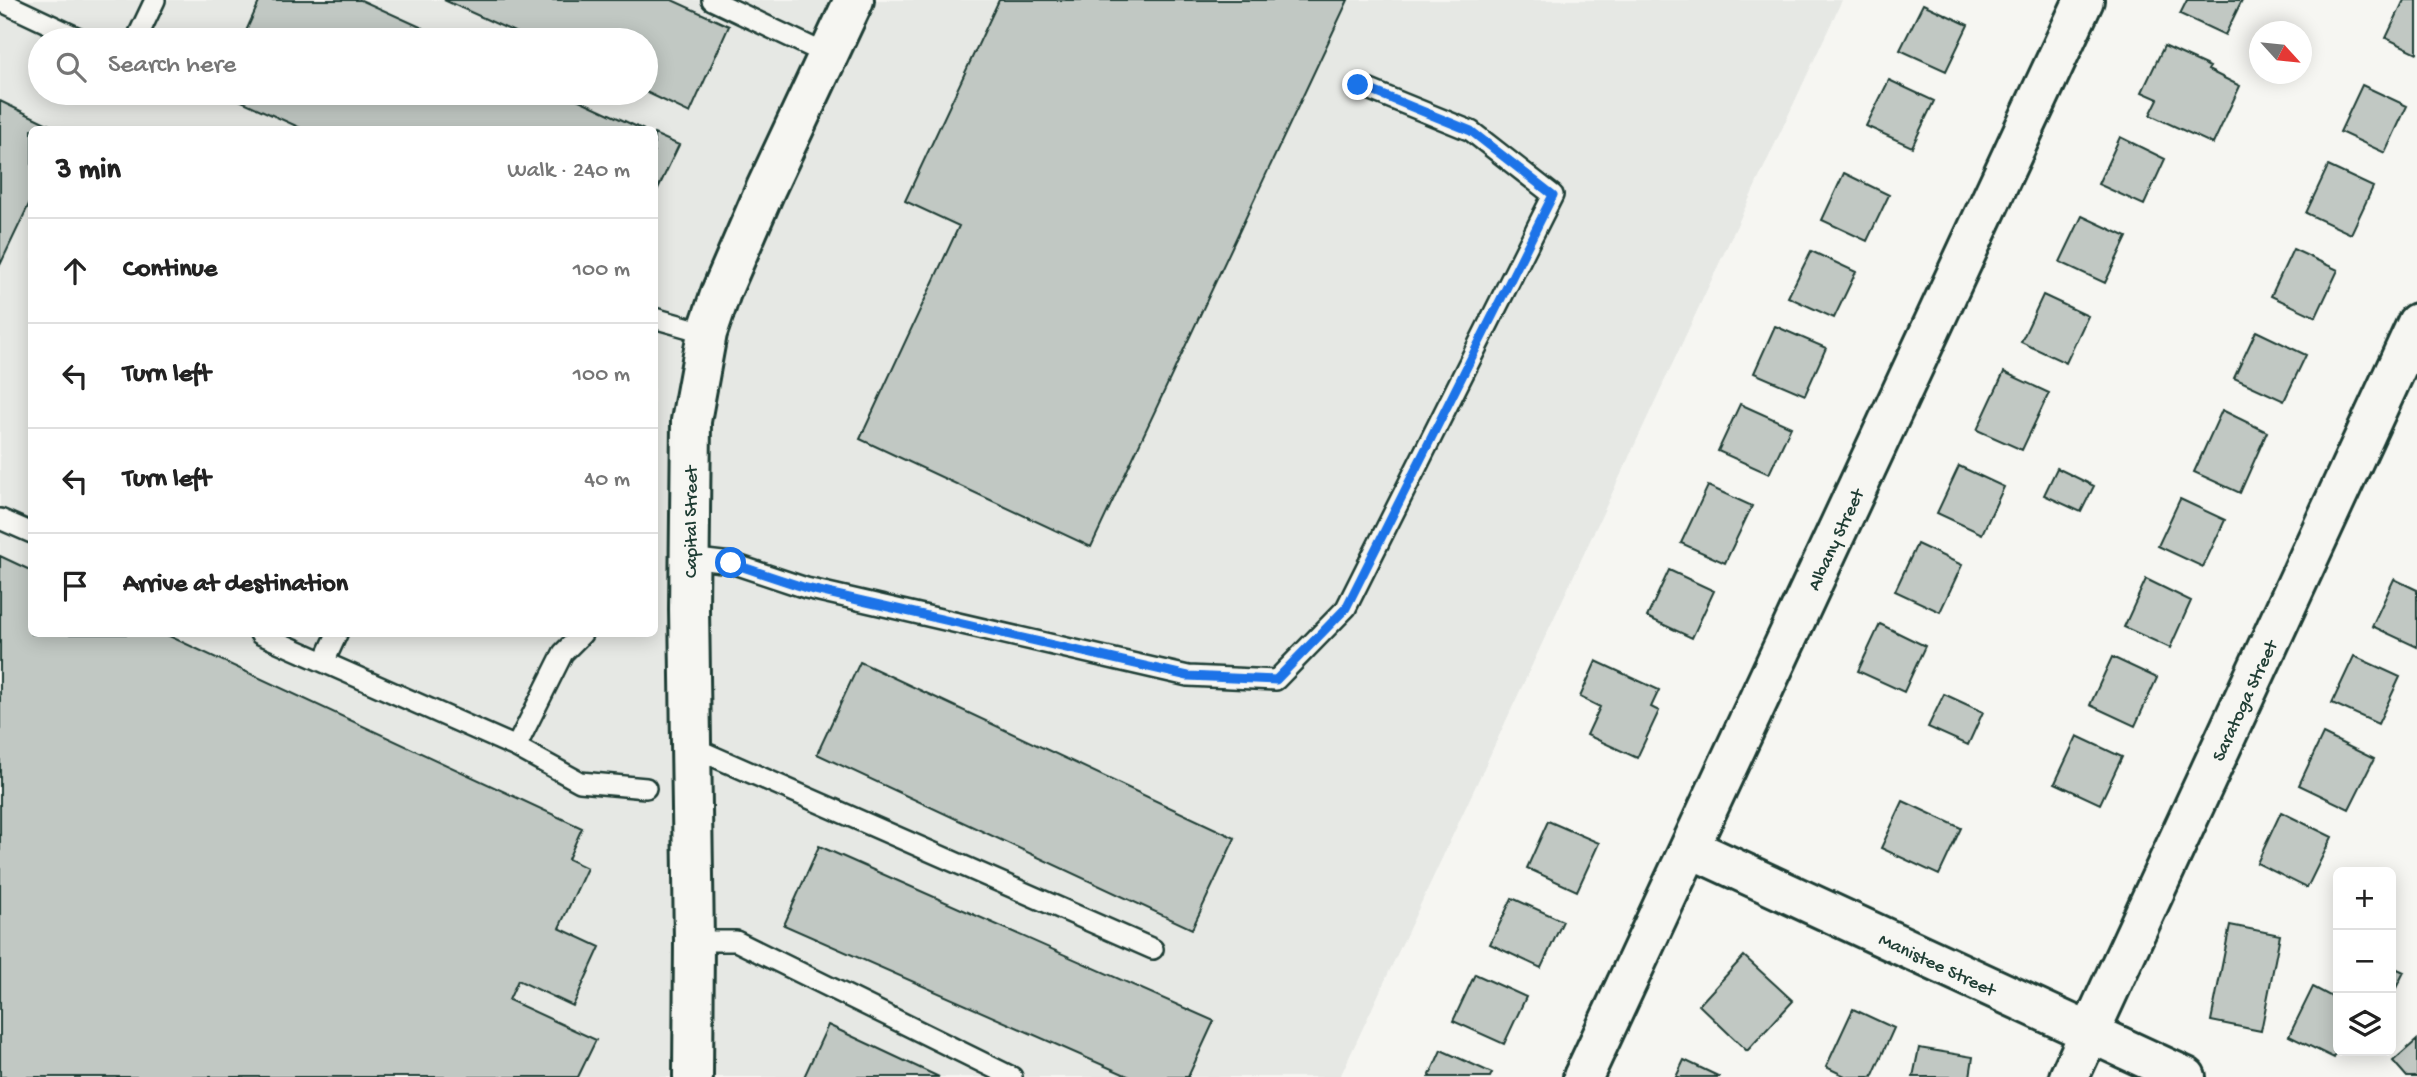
<!DOCTYPE html>
<html lang="en">
<head>
<meta charset="utf-8">
<style>
  body { margin:0; font-family:"Gochi Hand",sans-serif; background:#f2f2f2; color:#222 }
  .controls { position:absolute; right:21px; bottom:21px; display:grid; overflow:hidden; border-radius:10px; box-shadow:0 4px 18px #0003 }
  .controls button { width:63px; height:63px; display:grid; place-items:center; padding:0; border:0; border-bottom:2px solid #e0e0e0; background:#fff; color:#222; font:35px sans-serif }
  .compass { position:absolute; left:2249px; top:21px; width:63px; height:63px; border-radius:50%; background:#fff; box-shadow:0 4px 18px #0003; rotate:117deg }
  .stop { position:absolute; width:21px; height:21px; margin:-16px; border:5px solid #1a73e8; border-radius:50%; background:#fff }
  .stop.end { background:#1a73e8; border-color:#fff; box-shadow:0 2px 7px #0008 }
  .list { margin:0; padding:0; list-style:none }
  h2 { display:flex; justify-content:space-between; align-items:center; height:91px; margin:0; padding:0 28px; font-size:30px }
  h2 small { font-size:23px; font-weight:400; color:#767676 }
  .list li { display:grid; grid-template-columns:46px 1fr auto; gap:21px; align-items:center; box-sizing:border-box; height:105px; padding:0 28px; border-top:2px solid #e0e0e0 }
  .list b { display:block; font-size:26px; white-space:nowrap }
  .list em { font-size:23px; font-style:normal; color:#767676 }
  .icon { flex:none; width:38px; height:38px; fill:none; stroke:currentColor; stroke-width:2; stroke-linecap:round; stroke-linejoin:round }
  .map { position:relative; flex:none; width:2417px; height:1077px; overflow:hidden }
  .search { position:absolute; background:#fff; box-shadow:0 4px 18px #0003; left:28px; top:28px; width:630px; height:77px; display:flex; align-items:center; gap:18px; box-sizing:border-box; padding:0 24px; border-radius:38px; color:#767676; font-size:26px }
  .panel { position:absolute; background:#fff; box-shadow:0 4px 18px #0003; left:28px; top:126px; width:630px; height:511px; border-radius:10px }
  .map>svg:first-child { display:block }
</style>
</head>
<body>
<div class="map">
<svg width="2417" height="1077" viewBox="0 0 2417 1077">
  <rect width="100%" height="100%" fill="#f6f6f2"/>
  <filter id="ink" filterUnits="userSpaceOnUse"><feTurbulence type="fractalNoise" baseFrequency=".0143" numOctaves="2"/><feDisplacementMap in="SourceGraphic" scale="14" xChannelSelector="R" yChannelSelector="G"/><feConvolveMatrix kernelMatrix="1 2 1 2 8 2 1 2 1" color-interpolation-filters="sRGB"/></filter>
  <g filter="url(#ink)">
    <path fill="#e6e8e4" fill-rule="evenodd" d="M0 0H1842L1340 1077H0ZM40 40H646V93H40ZM32 130H654V634H32Z"/>
    <path fill="#c1c8c3" stroke="#1f3d34" stroke-width="2" d="M260 0H361L449 40H242Z
      M444 0H672L729 26 690 113 646 92V40H532Z
      M999 0H1348L1091 547 860 439 959 226 905 201Z
      M2187 0H2242L2225 35 2180 14Z
      M2404 0H2417V53L2386 38Z
      M1923 4 1968 25 1946 71 1900 50Z
      M2164 46 2210 67 2208 70 2240 86 2213 144 2150 115 2158 99 2142 92Z
      M1889 80 1934 101 1912 147 1866 126Z
      M2362 85 2407 106 2385 153 2340 132Z
      M224 93H564L644 130H305Z
      M0 101 60 130H32V198L0 265Z
      M654 134 679 145 654 197Z
      M2120 137 2165 159 2144 205 2098 184Z
      M2328 166 2373 187 2351 234 2306 213Z
      M1844 173 1889 195 1867 241 1822 220Z
      M2082 216 2127 237 2105 283 2060 262Z
      M2293 249 2338 270 2316 317 2271 296Z
      M1811 251 1856 272 1834 318 1788 297Z
      M2043 295 2088 316 2066 363 2021 342Z
      M1775 326 1826 348 1805 395 1754 373Z
      M2256 331 2306 355 2284 401 2234 378Z
      M2004 372 2049 393 2022 450 1977 430Z
      M1740 404 1791 427 1769 474 1718 451Z
      M2222 410 2267 432 2240 493 2194 472Z
      M1959 466 2004 487 1982 534 1937 513Z
      M2057 468 2094 486 2081 512 2044 495Z
      M1708 486 1752 506 1725 563 1681 543Z
      M2180 499 2225 520 2203 567 2158 546Z
      M1917 544 1962 565 1940 612 1895 591Z
      M0 556 32 571V634H165L582 828 568 859 587 868 559 928 600 947 573 1006 518 980 509 1000 596 1040 578 1077H0Z
      M1669 570 1714 591 1692 638 1647 617Z
      M2146 579 2191 601 2170 648 2124 627Z
      M2394 579 2417 590V647L2372 626Z
      M1880 624 1925 646 1904 692 1858 671Z
      M2354 656 2400 677 2378 724 2332 703Z
      M2112 657 2157 678 2135 726 2090 705Z
      M1596 661 1659 690 1651 707 1659 711 1637 758 1587 735 1600 707 1580 697Z
      M860 662 1235 838 1192 929 817 754Z
      M1944 694 1983 712 1968 745 1928 727Z
      M2323 734 2374 759 2349 809 2299 785Z
      M2077 736 2122 757 2100 804 2055 783Z
      M1903 801 1961 828 1939 875 1881 848Z
      M2281 812 2332 837 2307 888 2257 863Z
      M1548 821 1599 843 1577 891 1527 868Z
      M819 846 1214 1021 1188 1077H1130L784 925Z
      M1512 898 1563 921 1541 968 1490 944Z
      M2230 925 2280 935 2261 1031 2211 1021Z
      M1744 956 1793 1001 1747 1051 1699 1005Z
      M2391 966 2404 972 2391 998Z
      M1475 974 1526 997 1504 1044 1453 1021Z
      M2313 987 2338 1000V1049L2334 1058 2289 1036Z
      M1853 1009 1894 1028 1872 1077H1847L1826 1067Z
      M828 1025 939 1077H804Z
      M2417 1040V1077H2407L2393 1061Z
      M1919 1048 1973 1057 1970 1077H1913Z
      M1441 1050 1492 1073 1490 1077H1429Z
      M1684 1060 1720 1077H1676Z"/>
    <g fill="none" stroke-linecap="round" stroke-linejoin="round">
      <defs>
        <path id="lane" d="M712 0 828 55
          M0 1 83 40
          M136 40 155 0
          M654 318 707 333
          M0 519 32 533
          M689 558 731 563 806 588 1188 676 1276 680 1346 608 1553 195 1471 131 1358 85
          M260 634 516 747
          M582 634 563 653 516 747 580 782 646 788
          M324 662 337 634
          M692 747 1153 949
          M694 941H736L1012 1077"/>
        <path id="street" d="M1690 848 2186 1077
          M1583 1077 2084 0
          M2069 1077 2417 323"/>
        <path id="secondary" d="M693 1077 694 941 689 609 691 421 707 333 721 292 766 188 854 0"/>
      </defs>
      <use href="#lane" stroke="#1f3d34" stroke-width="24"/>
      <use href="#street" stroke="#1f3d34" stroke-width="44"/>
      <use href="#secondary" stroke="#1f3d34" stroke-width="44"/>
      <use href="#lane" stroke="#f6f6f2" stroke-width="19"/>
      <use href="#street" stroke="#f6f6f2" stroke-width="38"/>
      <use href="#secondary" stroke="#f6f6f2" stroke-width="38"/>
    </g>
  </g>
  <g fill="none" stroke-linecap="round" stroke-linejoin="round" filter="url(#ink)">
    <path stroke="#1a73e8" stroke-width="9" d="M731 563 806 588 1188 676 1276 680 1346 608 1553 195 1471 131 1358 85"/>
  </g>
  <g text-anchor="middle" stroke-width="5" stroke-linejoin="round" paint-order="stroke">
    <g font-size="19" fill="#1f3d34" stroke="#f6f6f2">
      <text transform="translate(689 522) rotate(-90)" y="7">Capital Street</text>
      <text transform="translate(1834 539) rotate(-65)" y="7">Albany Street</text>
      <text transform="translate(2243 700) rotate(-65)" y="7">Saratoga Street</text>
      <text transform="translate(1938 963) rotate(25)" y="7">Manistee Street</text>
    </g>
  </g>
</svg>
<div class="controls">
<button>+</button>
<button>−</button>
<button><svg class="icon" aria-label="layers" viewBox="0 0 24 24"><path d="M12 4l9 5-9 5-9-5zM3 14l9 5 9-5"/></svg></button>
</div>
<svg class="compass" viewBox="-18 -18 36 36"><path d="M0-13l5 13h-10z" fill="#e53935"/><path d="M0 13l5-13h-10z" fill="#767676"/></svg>
<div class="stop" style="left:731px;top:563px"></div>
<div class="stop end" style="left:1358px;top:85px"></div>
<div class="search"><svg class="icon" aria-label="search" viewBox="0 0 24 24"><circle cx="10" cy="10" r="6"/><path d="M15 15l6 6"/></svg>Search here</div>
<section class="panel">
<h2>3 min<small>Walk · 240 m</small></h2>
<ul class="list">
<li><svg class="icon" aria-label="ahead" viewBox="0 0 24 24"><path d="M12 20V5M6 11l6-6 6 6"/></svg><div><b>Continue</b></div><em>100 m</em></li>
<li><svg class="icon" aria-label="left" viewBox="0 0 24 24"><path d="M17 20v-9H6M10 6l-5 5 5 5"/></svg><div><b>Turn left</b></div><em>100 m</em></li>
<li><svg class="icon" aria-label="left" viewBox="0 0 24 24"><path d="M17 20v-9H6M10 6l-5 5 5 5"/></svg><div><b>Turn left</b></div><em>40 m</em></li>
<li><svg class="icon" aria-label="arrive" viewBox="0 0 24 24"><path d="M6 21V4h12l-3 4 3 4H6"/></svg><div><b>Arrive at destination</b></div></li>
</ul>
</section>
</div>
</body>
</html>
